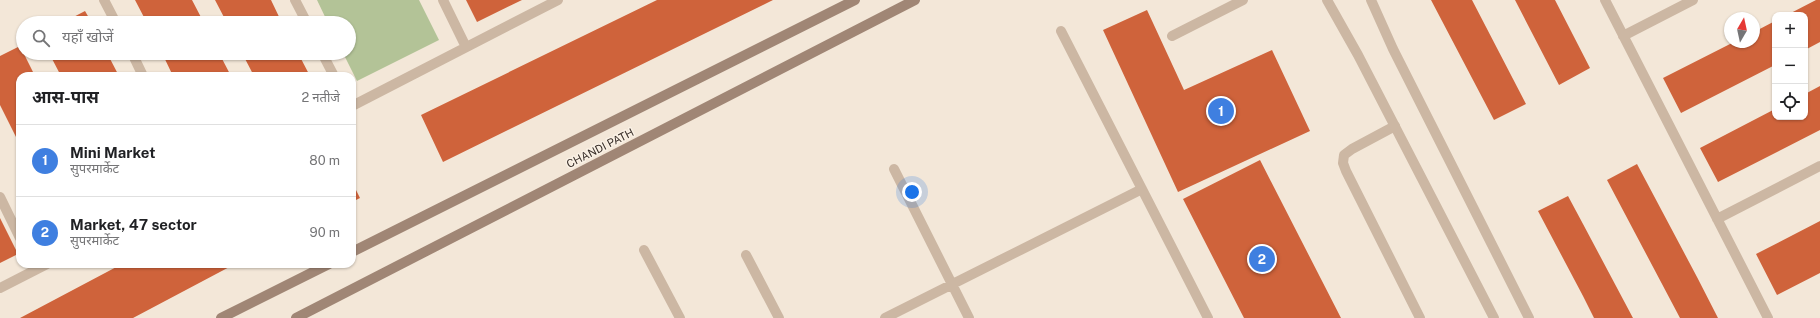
<!DOCTYPE html>
<html lang="hi">
<head>
<meta charset="utf-8">
<style>
  body { margin:0; font-family:"Public Sans","Noto Sans Devanagari",sans-serif; background:#f6f6f6; color:#202124 }
  .controls { position:absolute; right:12px; top:12px; display:grid; overflow:hidden; border-radius:8px; box-shadow:0 1px 3px #0004 }
  .controls button { width:36px; height:36px; display:grid; place-items:center; padding:0; border:0; border-bottom:1px solid #e0e0e0; background:#fff; color:#202124; font:20px sans-serif }
  .compass { position:absolute; left:1724px; top:12px; width:36px; height:36px; border-radius:50%; background:#fff; box-shadow:0 1px 3px #0004; rotate:9deg }
  .you { position:absolute; left:912px; top:192px; width:14px; height:14px; margin:-10px; border:3px solid #fff; border-radius:50%; background:#1a73e8; box-shadow:0 0 0 6px #1a73e833 }
  .badge { display:grid; place-items:center; width:26px; height:26px; border-radius:50%; background:#19545b; color:#fff; font-size:13px; font-weight:700 }
  .pin { position:absolute; translate:-50% -50%; border:2px solid #fff; box-shadow:0 1px 4px #0006 }
  .list { margin:0; padding:0; list-style:none }
  h2 { display:flex; justify-content:space-between; align-items:center; height:52px; margin:0; padding:0 16px; font-size:17px }
  h2 small { font-size:13px; font-weight:400; color:#757577 }
  .list li { display:grid; grid-template-columns:26px 1fr auto; gap:12px; align-items:center; box-sizing:border-box; height:72px; padding:0 16px; border-top:1px solid #e0e0e0 }
  .list b { display:block; font-size:15px; white-space:nowrap }
  .list p { margin:0; font-size:13px; white-space:nowrap; color:#757577 }
  .list em { font-size:13px; font-style:normal; color:#757577 }
  .icon { flex:none; width:22px; height:22px; fill:none; stroke:currentColor; stroke-width:2; stroke-linecap:round; stroke-linejoin:round }
  .map { position:relative; flex:none; width:1820px; height:318px; overflow:hidden }
  .search { position:absolute; background:#fff; box-shadow:0 1px 3px #0004; left:16px; top:16px; width:340px; height:44px; display:flex; align-items:center; gap:10px; box-sizing:border-box; padding:0 14px; border-radius:22px; color:#757577; font-size:15px }
  .panel { position:absolute; background:#fff; box-shadow:0 1px 3px #0004; left:16px; top:72px; width:340px; height:196px; border-radius:12px }
  .map>svg:first-child { display:block }
</style>
</head>
<body>
<div class="map">
<svg width="1820" height="318" viewBox="0 0 1820 318">
  <rect width="100%" height="100%" fill="#f3e7d8"/>
  <path fill="#b3c397" d="M317 0H419L439 40 357 81 343 53H349V23H328Z"/>
  <path fill="#cf633b" d="M135 0H192L204 23H147Z
    M215 0H271L282 23H227Z
    M466 0H522L477 22Z
    M657 0H773L443 162 421 115Z
    M1431 0H1472L1526 104 1494 120Z
    M1515 0H1555L1590 68 1559 85Z
    M1816 0H1820V42L1805 50V15H1787Z
    M1147 10 1184 90 1272 50 1310 131 1178 192 1103 30Z
    M85 11 92 23H62Z
    M1775 21V65L1681 113 1663 78 1734 42H1754V32Z
    M20 46 35 76H20V145L0 105V56Z
    M49 53H107L119 76H61Z
    M162 53H219L231 76H173Z
    M242 53H298L310 76H254Z
    M1820 86V130L1718 182 1700 148 1775 109V117H1805V94Z
    M1260 160 1341 318H1244L1183 199Z
    M1637 164 1697 277 1718 318H1680L1607 180Z
    M352 182 360 198 352 202Z
    M1568 196 1583 224 1633 318H1594L1583 296 1538 211Z
    M0 218 18 254 0 263Z
    M1820 221V273L1777 295 1756 254Z
    M122 264H235L133 318H20Z"/>
  <g fill="none" stroke-linecap="round" stroke-linejoin="round">
    <path stroke="#ccb7a3" stroke-width="10" d="M1172 36 1243 0
      M1395 126 1352 149 1344 155 1343 163 1346 171 1420 318"/>
    <path stroke="#ccb7a3" stroke-width="10" d="M104 0 116 23
      M295 0 307 23
      M443 0 466 47
      M1605 0 1768 318
      M1061 31 1208 318
      M1623 36 1693 0
      M132 53 143 76
      M322 53 334 76
      M352 106 558 0
      M894 169 969 318
      M0 197 20 238
      M1717 219 1820 166
      M644 250 680 318
      M746 255 779 318
      M0 288 47 264
      M885 318 1142 189"/>
    <path stroke="#ccb7a3" stroke-width="10" d="M1327 0 1358 55 1494 318
      M1371 0 1393 49 1529 318"/>
    <path stroke="#a08675" stroke-width="10" d="M352 252 855 0
      M221 318 329 264
      M296 318 915 0"/>
  </g>
  <g text-anchor="middle" stroke-width="3" stroke-linejoin="round" paint-order="stroke">
    <g font-size="11" fill="#362c26" stroke="#faf1e5">
      <text transform="translate(600 148) rotate(-27)" y="4">CHANDI PATH</text>
    </g>
  </g>
</svg>
<div class="controls">
<button>+</button>
<button>−</button>
<button><svg class="icon" aria-label="locate" viewBox="0 0 24 24"><circle cx="12" cy="12" r="6"/><path d="M12 2v4M12 18v4M2 12h4M18 12h4"/></svg></button>
</div>
<svg class="compass" viewBox="-18 -18 36 36"><path d="M0-13l5 13h-10z" fill="#e53935"/><path d="M0 13l5-13h-10z" fill="#757577"/></svg>
<div class="you"></div>
<div class="pin badge" style="left:1221px;top:111px;background:#3f7fe0">1</div>
<div class="pin badge" style="left:1262px;top:259px;background:#3f7fe0">2</div>
<div class="search"><svg class="icon" aria-label="search" viewBox="0 0 24 24"><circle cx="10" cy="10" r="6"/><path d="M15 15l6 6"/></svg>यहाँ खोजें</div>
<section class="panel">
<h2>आस-पास<small>2 नतीजे</small></h2>
<ul class="list">
<li><span class="badge" style="background:#3f7fe0">1</span><div><b>Mini Market</b><p>सुपरमार्केट</p></div><em>80 m</em></li>
<li><span class="badge" style="background:#3f7fe0">2</span><div><b>Market, 47 sector</b><p>सुपरमार्केट</p></div><em>90 m</em></li>
</ul>
</section>
</div>
</body>
</html>
